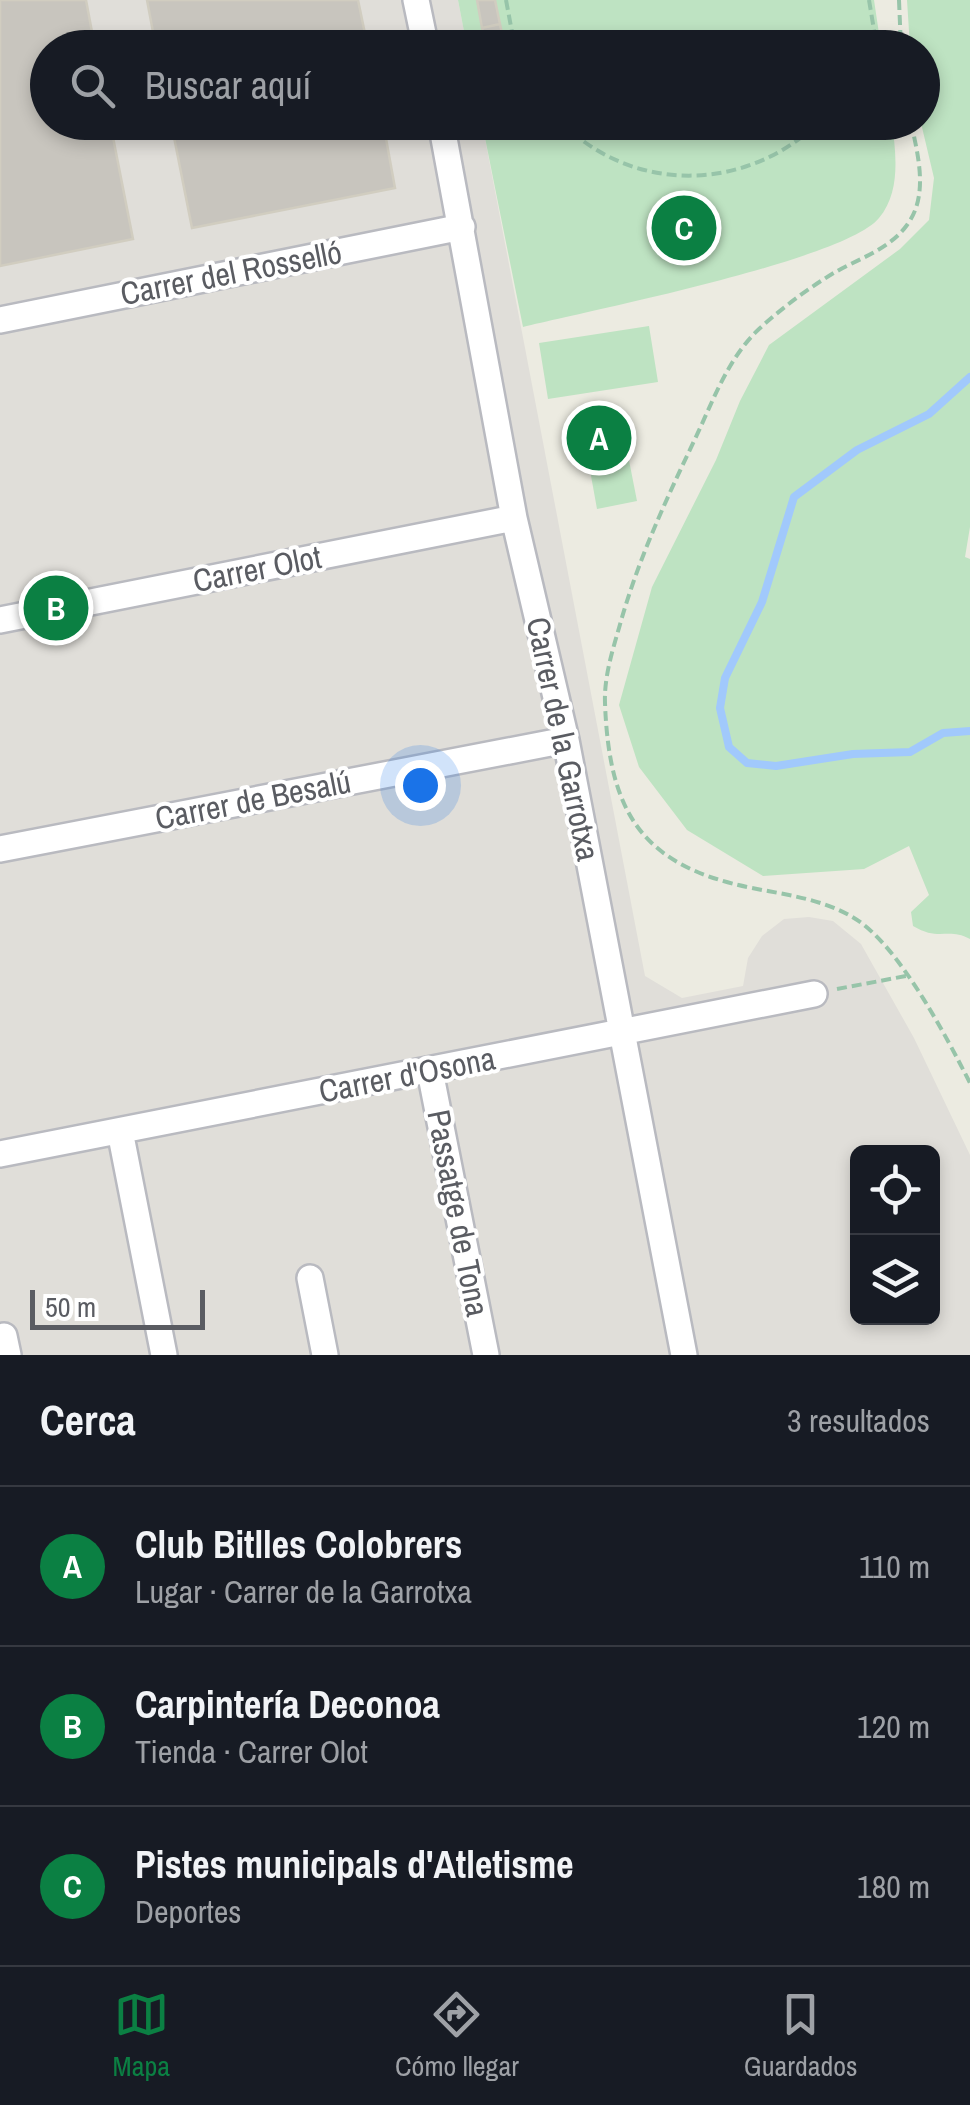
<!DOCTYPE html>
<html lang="es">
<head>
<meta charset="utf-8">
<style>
  body { margin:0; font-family:"Archivo Narrow",sans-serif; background:#20242c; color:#f1f3f6 }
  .controls { position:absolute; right:30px; bottom:30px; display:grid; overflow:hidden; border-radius:15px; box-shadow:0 5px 15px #0003 }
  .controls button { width:90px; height:90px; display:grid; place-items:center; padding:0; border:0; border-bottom:2px solid #363941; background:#171b24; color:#f1f3f6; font:50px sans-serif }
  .scale { position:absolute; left:30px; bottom:25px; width:175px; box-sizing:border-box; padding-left:10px; border:5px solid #5a5c62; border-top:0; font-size:28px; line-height:35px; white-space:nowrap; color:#5a5c62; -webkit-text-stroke:8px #fff; paint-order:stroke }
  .you { position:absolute; left:420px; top:785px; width:35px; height:35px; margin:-25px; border:8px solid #fff; border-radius:50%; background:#1a73e8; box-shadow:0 0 0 15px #1a73e833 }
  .badge { display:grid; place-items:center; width:65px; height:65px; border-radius:50%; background:#0b8043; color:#fff; font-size:32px; font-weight:700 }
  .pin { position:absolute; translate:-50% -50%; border:5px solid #fff; box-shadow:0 2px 10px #0006 }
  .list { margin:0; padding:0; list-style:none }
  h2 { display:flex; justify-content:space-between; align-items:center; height:130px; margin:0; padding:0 40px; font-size:42px }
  h2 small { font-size:32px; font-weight:400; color:#9ea1a6 }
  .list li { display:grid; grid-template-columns:65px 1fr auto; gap:30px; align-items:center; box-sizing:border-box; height:160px; padding:0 40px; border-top:2px solid #363941 }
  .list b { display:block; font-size:38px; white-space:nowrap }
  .list p { margin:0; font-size:32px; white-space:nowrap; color:#9ea1a6 }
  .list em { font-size:32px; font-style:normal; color:#9ea1a6 }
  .icon { flex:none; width:55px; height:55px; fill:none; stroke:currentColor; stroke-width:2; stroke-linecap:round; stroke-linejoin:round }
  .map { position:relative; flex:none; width:970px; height:1355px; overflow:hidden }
  .search { position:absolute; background:#171b24; box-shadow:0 5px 15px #0003; left:30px; right:30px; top:30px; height:110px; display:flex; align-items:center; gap:25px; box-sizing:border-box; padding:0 35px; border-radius:55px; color:#9ea1a6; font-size:38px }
  .sheet { height:610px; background:#171b24 }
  nav { display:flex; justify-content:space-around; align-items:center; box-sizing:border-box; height:140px; border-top:2px solid #363941; background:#171b24; font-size:28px; color:#9ea1a6 }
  nav a { display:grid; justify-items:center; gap:5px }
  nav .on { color:#0b8043 }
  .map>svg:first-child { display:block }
</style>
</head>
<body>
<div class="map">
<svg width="970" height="1355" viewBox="0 0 970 1355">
  <rect width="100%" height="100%" fill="#ecebe1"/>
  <path fill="#e0ded9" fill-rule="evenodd" d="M0 0H458L467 47 48 48V122L482 123 645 976 682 998 743 986 748 958 762 936 784 919 809 917 833 921 861 944 914 1038 970 1155V1355H0ZM858 1152H932V1318H858Z"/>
  <path fill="#bee3c2" d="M458 0H874L881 47H467Z
    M907 0H970V527L965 557 970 559V939C947 927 940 942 913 926L911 912 929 895 909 846 864 869 763 876 687 830 639 767 619 705 652 587 716 460 740 401 769 345 900 249 929 220 934 178 921 123 922 48 910 47Z
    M482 123H892C896 153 901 192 879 218 845 260 588 311 523 327Z
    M649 326 658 382 548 399 539 343Z
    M625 440 637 501 597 509 586 448Z"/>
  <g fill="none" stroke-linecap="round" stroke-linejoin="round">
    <path stroke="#a1c9fc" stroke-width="8" d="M970 377 929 414 857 450 794 497 762 602 725 678 720 708 729 747 747 763 776 766 853 754 910 752 943 733 970 731"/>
  </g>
  <path fill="#c8c5be" stroke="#d1cdc0" stroke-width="2.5" d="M0 0H86L95 48H48V122H110L133 239 0 266Z
    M147 0H358L368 48H156Z
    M477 0H495L500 24 482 28Z
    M500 24 505 48H487L482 28Z
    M171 122H383L395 188 192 228Z
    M609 430 612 443 590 447 587 434Z"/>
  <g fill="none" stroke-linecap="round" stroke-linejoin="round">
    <defs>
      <path id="minor" d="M416 0 426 48
        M441 122 514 518 566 740 684 1355
        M0 320 462 227
        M0 620 514 518
        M0 849 566 740
        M430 1071 486 1355
        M120 1131 164 1355
        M0 1154 814 994
        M310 1278 325 1355
        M4 1336 8 1355"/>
    </defs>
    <use href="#minor" stroke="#b9bac0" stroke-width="30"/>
    <path stroke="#97c4a9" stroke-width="4" stroke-dasharray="10 5" stroke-linecap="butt" d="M506 0 515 48
      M869 0 877 48
      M899 0 901 48
      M561 122C634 195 747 192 819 122
      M911 122C918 156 929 195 907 225 889 250 857 259 832 274 806 290 782 308 759 329 728 358 713 401 695 439 665 502 637 562 619 628 612 652 604 678 605 703 609 813 642 866 752 888 787 895 823 899 854 918 898 944 946 1036 970 1083
      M837 989 906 976"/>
    <use href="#minor" stroke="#fff" stroke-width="25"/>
  </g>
  <g text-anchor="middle" stroke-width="8" stroke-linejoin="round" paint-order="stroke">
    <g font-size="32" fill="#5a5c62" stroke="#fff">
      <text transform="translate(231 273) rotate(-11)" y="11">Carrer del Rosselló</text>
      <text transform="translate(257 569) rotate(-11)" y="11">Carrer Olot</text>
      <text transform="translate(563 739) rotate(78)" y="11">Carrer de la Garrotxa</text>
      <text transform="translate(253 800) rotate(-11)" y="11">Carrer de Besalú</text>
      <text transform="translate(407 1075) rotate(-11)" y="11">Carrer d'Osona</text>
      <text transform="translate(458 1213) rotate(79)" y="11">Passatge de Tona</text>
    </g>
  </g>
</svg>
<div class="controls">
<button><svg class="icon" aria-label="locate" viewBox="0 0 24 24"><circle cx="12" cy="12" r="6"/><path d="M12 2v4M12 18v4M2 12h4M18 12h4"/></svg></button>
<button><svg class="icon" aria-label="layers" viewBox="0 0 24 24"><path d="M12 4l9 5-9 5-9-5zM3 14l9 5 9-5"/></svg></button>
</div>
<div class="scale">50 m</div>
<div class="you"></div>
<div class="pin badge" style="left:599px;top:438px">A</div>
<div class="pin badge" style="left:56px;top:608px">B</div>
<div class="pin badge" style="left:684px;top:228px">C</div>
<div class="search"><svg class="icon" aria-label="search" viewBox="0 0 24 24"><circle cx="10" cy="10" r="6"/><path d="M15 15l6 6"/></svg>Buscar aquí</div>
</div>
<section class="sheet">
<h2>Cerca<small>3 resultados</small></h2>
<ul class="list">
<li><span class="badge">A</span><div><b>Club Bitlles Colobrers</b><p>Lugar · Carrer de la Garrotxa</p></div><em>110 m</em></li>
<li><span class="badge">B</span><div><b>Carpintería Deconoa</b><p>Tienda · Carrer Olot</p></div><em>120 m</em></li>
<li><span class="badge">C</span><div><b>Pistes municipals d'Atletisme</b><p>Deportes</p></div><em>180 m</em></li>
</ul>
</section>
<nav>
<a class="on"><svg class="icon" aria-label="map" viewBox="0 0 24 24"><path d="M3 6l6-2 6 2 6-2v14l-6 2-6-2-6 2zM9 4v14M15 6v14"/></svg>Mapa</a>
<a><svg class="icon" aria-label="directions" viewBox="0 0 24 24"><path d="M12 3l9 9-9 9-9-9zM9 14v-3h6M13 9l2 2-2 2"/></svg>Cómo llegar</a>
<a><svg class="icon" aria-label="saved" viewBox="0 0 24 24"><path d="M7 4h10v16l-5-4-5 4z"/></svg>Guardados</a>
</nav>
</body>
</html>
